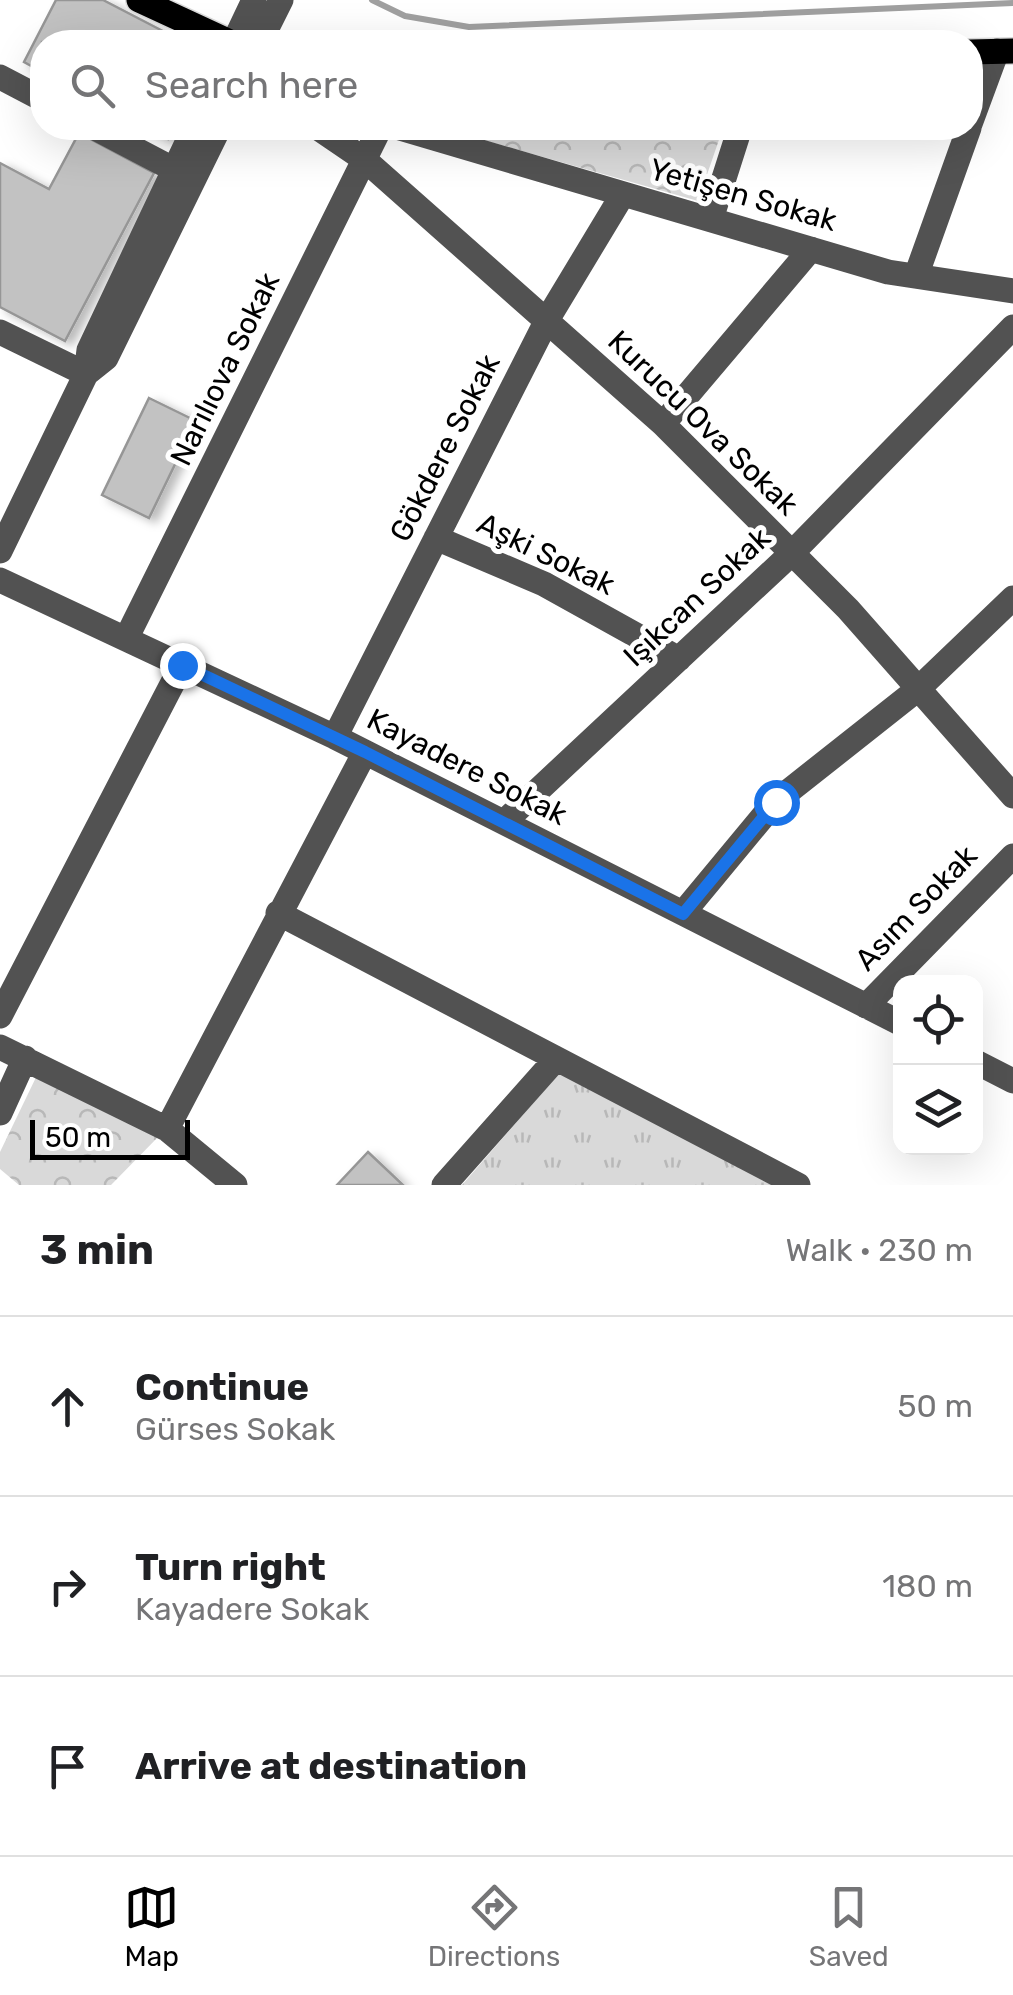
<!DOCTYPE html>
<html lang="en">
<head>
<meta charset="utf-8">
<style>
  body { margin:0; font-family:Rubik,sans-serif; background:#f2f2f2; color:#202124 }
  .controls { position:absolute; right:30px; bottom:30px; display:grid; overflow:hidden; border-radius:20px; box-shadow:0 10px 40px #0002 }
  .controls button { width:90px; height:90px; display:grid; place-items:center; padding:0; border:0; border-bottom:2px solid #e0e0e0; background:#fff; color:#202124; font:50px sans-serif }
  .scale { position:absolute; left:30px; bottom:25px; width:160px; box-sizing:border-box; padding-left:10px; border:5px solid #000; border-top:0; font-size:28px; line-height:35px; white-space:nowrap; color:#000; -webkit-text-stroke:8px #fff; paint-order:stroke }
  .stop { position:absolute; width:30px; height:30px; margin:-22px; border:8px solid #1a73e8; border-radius:50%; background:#fff }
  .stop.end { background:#1a73e8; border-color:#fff; box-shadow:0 2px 10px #0008 }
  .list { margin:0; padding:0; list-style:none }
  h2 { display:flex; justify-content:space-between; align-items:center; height:130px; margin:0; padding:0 40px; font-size:42px }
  h2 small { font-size:32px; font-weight:400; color:#757577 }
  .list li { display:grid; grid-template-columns:65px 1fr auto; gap:30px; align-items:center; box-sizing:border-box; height:180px; padding:0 40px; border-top:2px solid #e0e0e0 }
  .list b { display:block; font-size:38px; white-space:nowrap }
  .list p { margin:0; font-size:32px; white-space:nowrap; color:#757577 }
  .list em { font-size:32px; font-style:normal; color:#757577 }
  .icon { flex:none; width:55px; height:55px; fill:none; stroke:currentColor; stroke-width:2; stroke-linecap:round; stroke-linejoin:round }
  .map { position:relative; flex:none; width:1013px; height:1185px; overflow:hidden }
  .search { position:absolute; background:#fff; box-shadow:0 10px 40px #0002; left:30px; right:30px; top:30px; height:110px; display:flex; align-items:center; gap:25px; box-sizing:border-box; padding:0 35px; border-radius:40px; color:#757577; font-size:38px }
  .sheet { height:670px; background:#fff }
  nav { display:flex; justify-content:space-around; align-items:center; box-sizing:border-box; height:140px; border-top:2px solid #e0e0e0; background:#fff; font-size:28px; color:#757577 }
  nav a { display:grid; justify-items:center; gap:5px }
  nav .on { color:#000 }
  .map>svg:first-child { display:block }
</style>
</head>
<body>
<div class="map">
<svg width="1013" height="1185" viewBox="0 0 1013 1185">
  <defs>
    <pattern id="grass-tufts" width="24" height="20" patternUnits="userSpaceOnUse" patternTransform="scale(2.5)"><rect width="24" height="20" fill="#d9d9d9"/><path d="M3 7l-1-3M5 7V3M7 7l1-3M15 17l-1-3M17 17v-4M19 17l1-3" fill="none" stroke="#b8b8b8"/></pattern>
    <pattern id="park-crowns" width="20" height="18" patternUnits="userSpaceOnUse" patternTransform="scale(2.5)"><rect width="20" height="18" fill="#d9d9d9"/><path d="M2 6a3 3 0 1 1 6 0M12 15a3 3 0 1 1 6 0" fill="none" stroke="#b8b8b8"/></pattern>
    <filter id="shadow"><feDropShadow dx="7" dy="4" stdDeviation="5" flood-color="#0004"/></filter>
  </defs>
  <rect width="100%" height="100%" fill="#fff"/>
  <path fill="url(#grass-tufts)" d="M561 1071 775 1185H462Z"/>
  <path fill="url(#park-crowns)" d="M441 128H723L698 201Z
    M40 1069 160 1135 111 1185H19L0 1169V1152Z"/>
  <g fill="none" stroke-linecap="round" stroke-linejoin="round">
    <path stroke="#a0a0a0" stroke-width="6" d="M372 0 405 16 469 27 1013 3"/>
  </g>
  <path fill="#c2c2c2" stroke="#969696" stroke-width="2.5" filter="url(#shadow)" d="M56 0H103L184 42H42V72L24 62Z
    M146 128H174L168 139Z
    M79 133 154 173 65 341 0 307V163L49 189Z
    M149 398 196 421 149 518 102 495Z
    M368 1152 403 1185H337Z"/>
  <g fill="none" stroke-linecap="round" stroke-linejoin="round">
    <defs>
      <path id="major" d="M139 0 230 42
        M970 52 1013 51"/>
    </defs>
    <use href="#major" stroke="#dbdbdb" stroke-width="28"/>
    <path stroke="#525252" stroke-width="25" d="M234 42 254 0
      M260 42 281 0
      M0 77 42 99
      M970 124 997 51
      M95 128 175 170
      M318 128 365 160 663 424 848 609 1013 796
      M400 128 888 272 1013 291
      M711 219 740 128
      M916 276 969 128
      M0 332 86 374
      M86 374 106 358 219 128
      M663 424 811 249
      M436 538 544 584 679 659
      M0 551 86 374 89 350 194 128
      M0 580 335 737 900 1023
      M126 639 380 128
      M335 737 547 320 623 194
      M504 822 791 554 1013 327
      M278 913 798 1185
      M683 913 775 802 918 689 1013 598
      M866 1006 1013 856
      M0 1016 182 665
      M0 1047 167 1129 235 1185
      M976 1062 1013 1081
      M0 1113 25 1058
      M167 1129 365 752
      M444 1185 556 1059"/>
    <use href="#major" stroke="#000" stroke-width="25"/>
  </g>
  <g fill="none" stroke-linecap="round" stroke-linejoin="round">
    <path stroke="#1a73e8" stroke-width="12" d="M182 665 365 752 683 914 776 802"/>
  </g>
  <g text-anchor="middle" stroke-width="10" stroke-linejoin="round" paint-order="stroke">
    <g font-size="30" fill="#000" stroke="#fff">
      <text transform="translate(743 195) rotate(16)" y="10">Yetişen Sokak</text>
      <text transform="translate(225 369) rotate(-64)" y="10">Narılıova Sokak</text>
      <text transform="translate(703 423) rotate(44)" y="10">Kurucu Ova Sokak</text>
      <text transform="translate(445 448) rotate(-63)" y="10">Gökdere Sokak</text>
      <text transform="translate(546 554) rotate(26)" y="10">Aşki Sokak</text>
      <text transform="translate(697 597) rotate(-43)" y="10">Işıkcan Sokak</text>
      <text transform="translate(467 767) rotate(27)" y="10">Kayadere Sokak</text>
      <text transform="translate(916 908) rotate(-46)" y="10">Asım Sokak</text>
    </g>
  </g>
</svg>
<div class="controls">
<button><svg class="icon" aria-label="locate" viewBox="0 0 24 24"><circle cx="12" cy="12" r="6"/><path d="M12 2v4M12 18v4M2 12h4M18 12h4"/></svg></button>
<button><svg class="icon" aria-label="layers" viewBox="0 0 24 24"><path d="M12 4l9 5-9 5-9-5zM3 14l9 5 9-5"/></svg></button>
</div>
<div class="scale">50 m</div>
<div class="stop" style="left:776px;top:802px"></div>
<div class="stop end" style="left:182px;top:665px"></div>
<div class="search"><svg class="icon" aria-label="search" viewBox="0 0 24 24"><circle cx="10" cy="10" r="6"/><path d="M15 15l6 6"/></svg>Search here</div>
</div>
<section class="sheet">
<h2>3 min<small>Walk · 230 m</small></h2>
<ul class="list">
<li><svg class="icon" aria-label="ahead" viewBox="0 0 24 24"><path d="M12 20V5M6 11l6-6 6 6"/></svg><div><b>Continue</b><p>Gürses Sokak</p></div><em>50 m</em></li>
<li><svg class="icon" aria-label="right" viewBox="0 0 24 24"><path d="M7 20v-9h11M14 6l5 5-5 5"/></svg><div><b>Turn right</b><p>Kayadere Sokak</p></div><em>180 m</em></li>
<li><svg class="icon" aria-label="arrive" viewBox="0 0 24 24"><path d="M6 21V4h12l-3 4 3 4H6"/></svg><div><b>Arrive at destination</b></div></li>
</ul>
</section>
<nav>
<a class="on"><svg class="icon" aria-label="map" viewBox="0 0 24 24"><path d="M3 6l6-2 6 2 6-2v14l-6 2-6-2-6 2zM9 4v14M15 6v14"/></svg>Map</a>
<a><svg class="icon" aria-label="directions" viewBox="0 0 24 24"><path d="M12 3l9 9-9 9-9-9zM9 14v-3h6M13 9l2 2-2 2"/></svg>Directions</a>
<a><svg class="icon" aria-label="saved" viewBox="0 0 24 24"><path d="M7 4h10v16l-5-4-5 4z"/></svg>Saved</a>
</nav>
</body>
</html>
